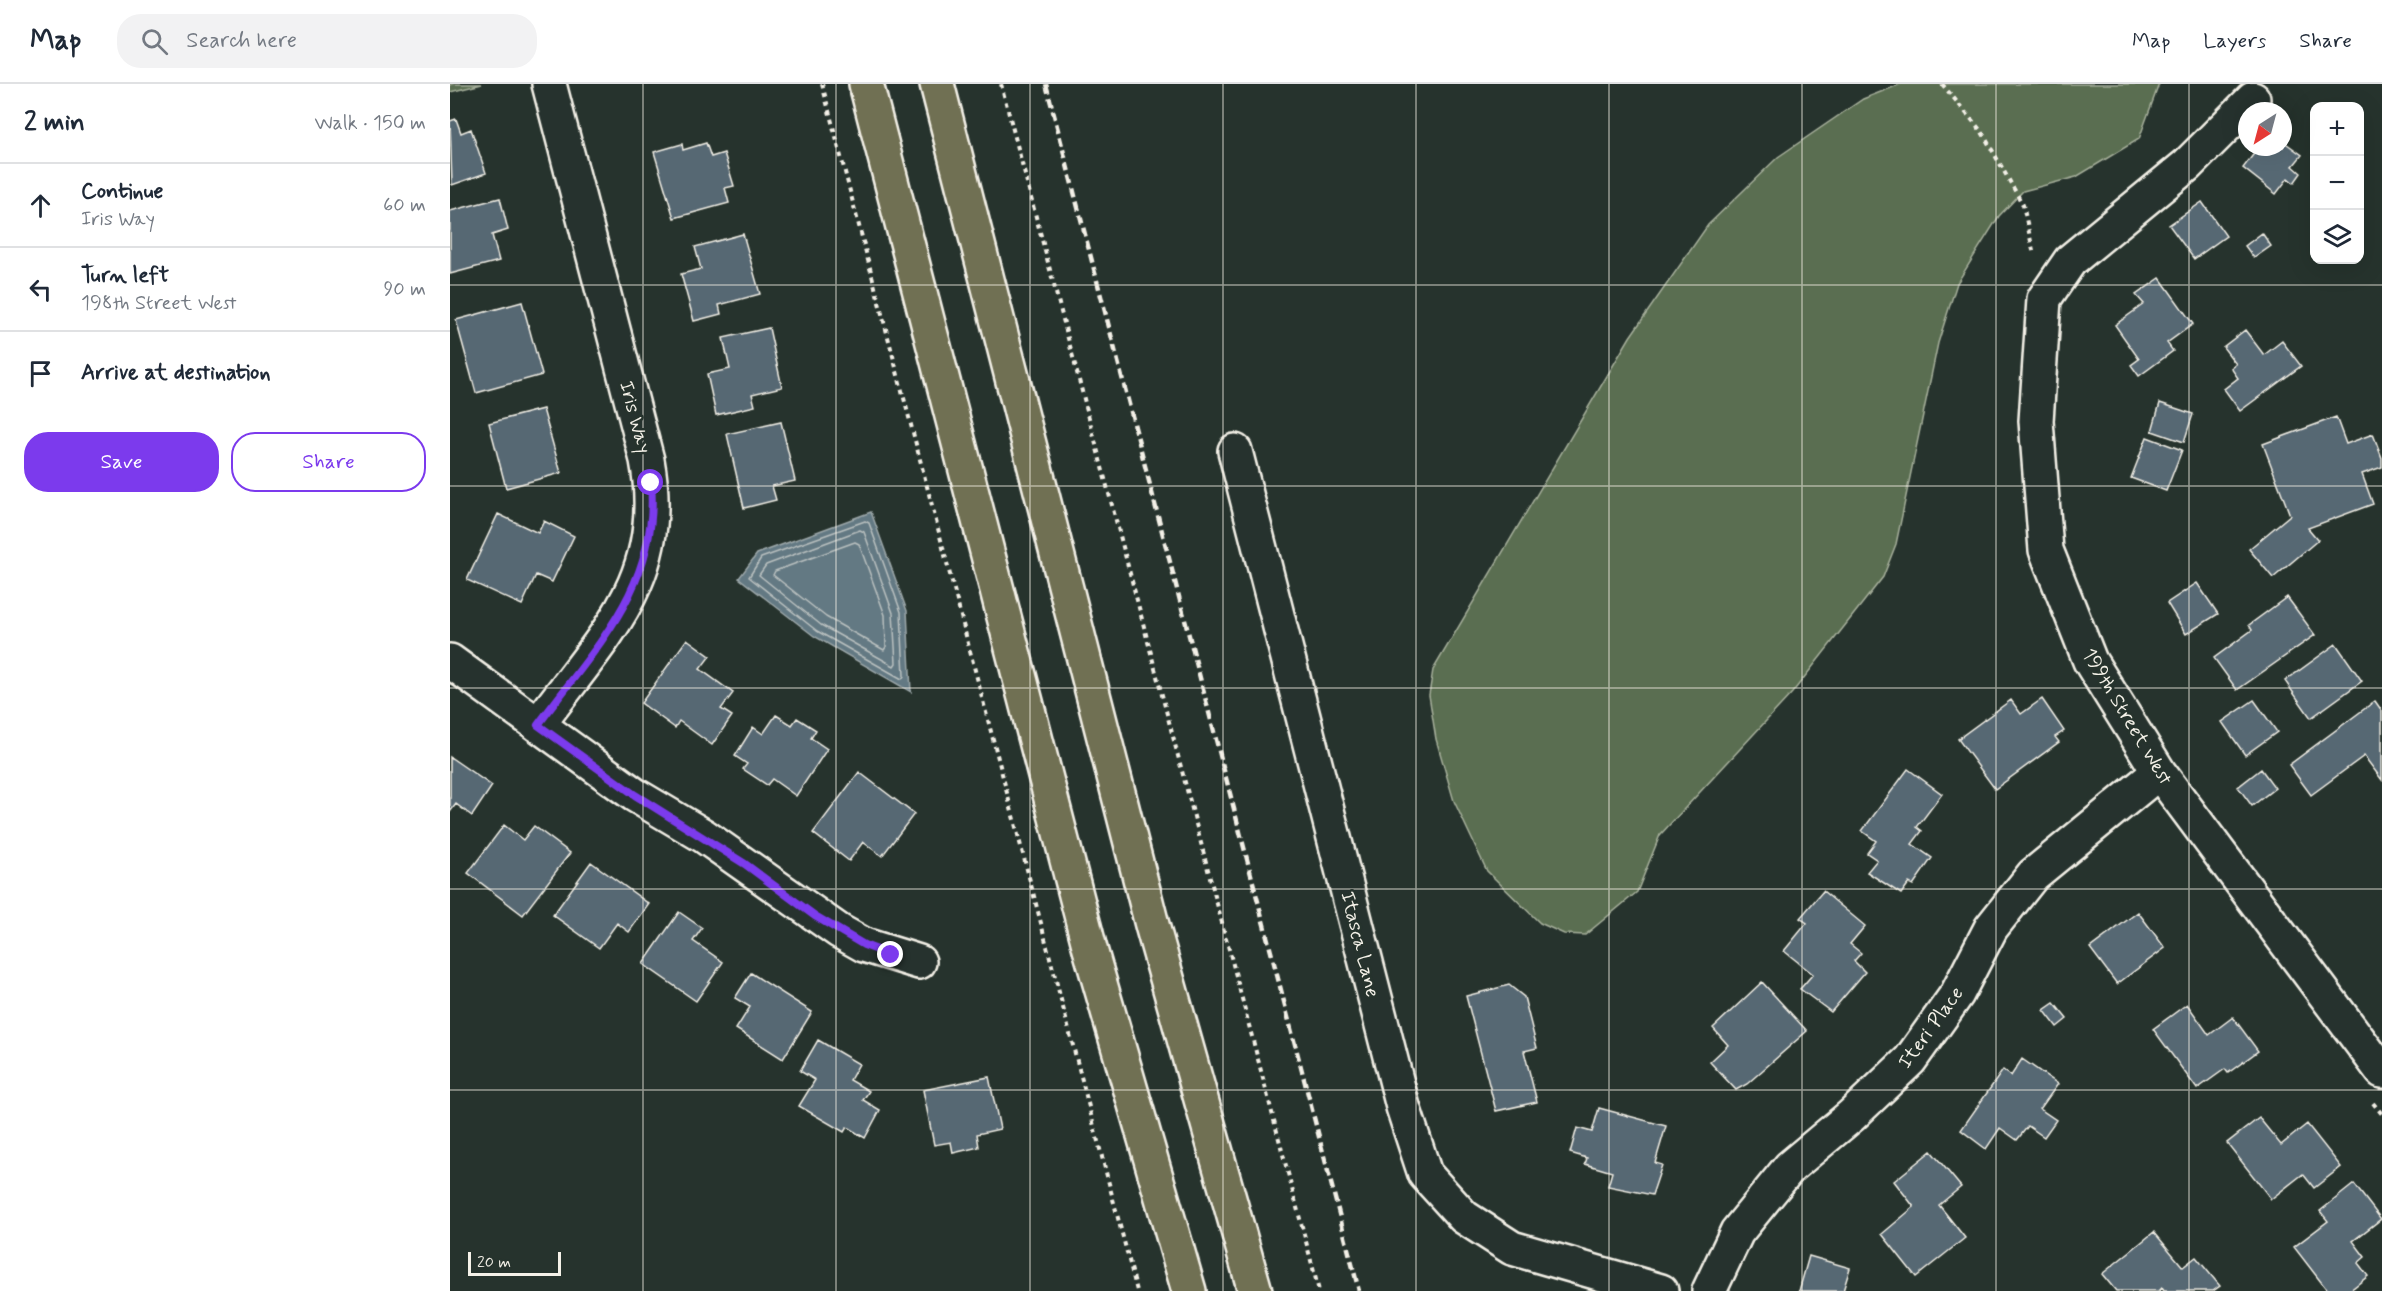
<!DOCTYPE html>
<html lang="en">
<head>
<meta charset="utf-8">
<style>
  body { margin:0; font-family:Mynerve,sans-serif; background:#f2f2f3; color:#1f2937 }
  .controls { position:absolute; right:18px; top:18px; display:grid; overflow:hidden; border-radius:12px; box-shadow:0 6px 24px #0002 }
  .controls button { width:54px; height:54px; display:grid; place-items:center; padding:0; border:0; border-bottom:2px solid #e0e1e3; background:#fff; color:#1f2937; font:30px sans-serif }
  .compass { position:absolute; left:1788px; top:18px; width:54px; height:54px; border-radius:50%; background:#fff; box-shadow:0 6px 24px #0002; rotate:216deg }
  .scale { position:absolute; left:18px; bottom:15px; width:93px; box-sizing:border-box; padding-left:6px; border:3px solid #f4f1e8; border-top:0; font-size:16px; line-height:21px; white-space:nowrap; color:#f4f1e8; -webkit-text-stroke:4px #26332d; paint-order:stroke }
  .stop { position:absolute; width:18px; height:18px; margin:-14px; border:4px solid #7c3aed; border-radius:50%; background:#fff }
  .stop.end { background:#7c3aed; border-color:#fff; box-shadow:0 2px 6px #0008 }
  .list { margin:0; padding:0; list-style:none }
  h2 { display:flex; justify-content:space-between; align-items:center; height:78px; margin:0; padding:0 24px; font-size:26px }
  h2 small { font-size:20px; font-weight:400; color:#747a83 }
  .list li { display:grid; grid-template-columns:39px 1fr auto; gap:18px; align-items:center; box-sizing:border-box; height:84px; padding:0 24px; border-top:2px solid #e0e1e3 }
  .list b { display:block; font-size:22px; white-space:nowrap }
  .list p { margin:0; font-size:20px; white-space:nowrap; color:#747a83 }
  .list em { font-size:20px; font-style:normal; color:#747a83 }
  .actions { display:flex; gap:12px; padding:18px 24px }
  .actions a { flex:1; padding:14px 0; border:2px solid #7c3aed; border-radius:24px; text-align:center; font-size:21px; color:#7c3aed }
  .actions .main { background:#7c3aed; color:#fff }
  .icon { flex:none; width:33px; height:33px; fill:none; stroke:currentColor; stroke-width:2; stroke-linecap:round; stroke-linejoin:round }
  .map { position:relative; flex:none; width:1932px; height:1207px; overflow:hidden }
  header { display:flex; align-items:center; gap:36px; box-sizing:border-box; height:84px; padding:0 30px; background:#fff; border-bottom:2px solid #e0e1e3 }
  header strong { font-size:28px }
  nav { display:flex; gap:33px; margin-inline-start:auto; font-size:21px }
  .search { width:420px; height:54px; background:#f2f2f3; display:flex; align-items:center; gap:15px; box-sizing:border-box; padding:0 21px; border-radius:24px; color:#747a83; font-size:22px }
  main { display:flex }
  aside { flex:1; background:#fff }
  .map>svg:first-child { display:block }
</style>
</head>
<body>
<header>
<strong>Map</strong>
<div class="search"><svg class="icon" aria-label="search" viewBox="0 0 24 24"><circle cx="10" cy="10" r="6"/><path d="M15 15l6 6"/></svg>Search here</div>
<nav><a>Map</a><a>Layers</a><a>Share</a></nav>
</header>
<main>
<aside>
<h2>2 min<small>Walk · 150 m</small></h2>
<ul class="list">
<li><svg class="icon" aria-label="ahead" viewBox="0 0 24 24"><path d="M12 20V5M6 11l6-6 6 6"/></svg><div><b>Continue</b><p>Iris Way</p></div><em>60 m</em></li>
<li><svg class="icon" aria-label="left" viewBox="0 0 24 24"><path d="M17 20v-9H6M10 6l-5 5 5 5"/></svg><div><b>Turn left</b><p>198th Street West</p></div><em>90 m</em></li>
<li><svg class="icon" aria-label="arrive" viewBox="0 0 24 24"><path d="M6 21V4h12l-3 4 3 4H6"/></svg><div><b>Arrive at destination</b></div></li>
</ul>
<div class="actions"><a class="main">Save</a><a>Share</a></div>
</aside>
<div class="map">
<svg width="1932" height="1207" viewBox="0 0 1932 1207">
  <rect width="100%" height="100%" fill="#26332d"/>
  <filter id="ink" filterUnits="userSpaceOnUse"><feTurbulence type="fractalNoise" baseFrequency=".0167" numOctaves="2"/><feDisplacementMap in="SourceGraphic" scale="12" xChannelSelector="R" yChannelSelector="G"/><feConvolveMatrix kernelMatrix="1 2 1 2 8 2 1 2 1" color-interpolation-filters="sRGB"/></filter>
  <g filter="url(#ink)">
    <path fill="#5a6e51" stroke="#a7b09c" stroke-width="1.5" d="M0 0H32L0 8Z
      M1451 0H1709L1689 55 1626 93 1573 107 1549 132 1507 199 1488 259 1446 460 1433 493 1342 609 1210 751 1187 808 1135 851 1114 850 1090 839 1037 787 1004 717 986 655 979 611 983 586 1180 253 1258 141 1328 73 1413 15Z"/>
    <path fill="#647983" stroke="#9ea9ab" stroke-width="1.5" d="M421 428 457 527 461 608 364 552 289 494 307 470Z"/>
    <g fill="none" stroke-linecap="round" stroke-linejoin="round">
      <path stroke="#bac1c0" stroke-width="1.5" d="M415 437 419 439 451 528 454 592 452 595 367 547 299 493 311 474Z
        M410 446 414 448 443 529 446 579 444 582 371 541 309 491 316 481Z
        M405 458 409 460 435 531 436 563 434 566 376 533 323 491 325 487Z"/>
    </g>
    <path fill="#566773" stroke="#f4f1e8" stroke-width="1.5" d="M6 35 11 49 21 45 36 89 2 101 0 37Z
      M1833 57 1852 71 1843 82 1851 89 1844 99 1838 94 1826 110 1793 84 1809 63H1833Z
      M256 59 261 73 274 69 284 102 275 104 279 119 224 134 204 68 232 60 233 66Z
      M50 114 58 146 42 151 49 177 0 190V127Z
      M1752 118 1776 152 1744 175 1719 141Z
      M1812 149 1821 162 1804 174 1795 162Z
      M293 150 310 210 269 221 271 230 244 237 231 190 251 185 245 163Z
      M1710 194 1743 240 1717 259 1723 267 1689 292 1681 281 1689 275 1665 241 1694 220 1686 211Z
      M72 218 92 291 26 309 6 236Z
      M319 244 332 303 302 310 305 322 266 331 257 290 280 285 273 254Z
      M1795 246 1814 271 1832 257 1851 282 1790 327 1774 305 1788 294 1781 284 1786 280 1773 263Z
      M1710 319 1743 330 1734 358 1702 347Z
      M93 325 111 389 56 404 39 339Z
      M1886 333 1896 360 1923 350 1932 374V383L1912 390 1923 420 1858 444 1868 456 1823 494 1799 465 1840 431 1813 360Z
      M331 338 345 397 322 402 326 416 294 424 277 350Z
      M1697 353 1732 366 1716 407 1681 394Z
      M48 430 88 449 94 437 124 452 102 498 86 491 72 521 17 496Z
      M1747 499 1768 530 1736 550 1717 519Z
      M1837 513 1865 551 1787 606 1764 574 1802 546 1799 541Z
      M237 555 260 572 250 585 283 609 271 625 282 632 262 661 229 637 225 644 191 619Z
      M1886 560 1912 597 1861 634 1835 597Z
      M1592 615 1614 647 1605 653 1609 658 1545 705 1508 655 1561 616 1571 630Z
      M1804 616 1827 648 1795 671 1772 638Z
      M1925 617 1932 627V696L1914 672 1861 711 1839 681Z
      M326 631 342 641 347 634 366 646 361 654 377 665 346 712 322 695 317 701 293 685 297 680 285 672 303 643 313 650Z
      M0 673 42 702 22 732 6 720 0 728Z
      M1458 685 1492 710 1467 743 1472 747 1462 760 1482 774 1463 801 1459 799 1451 810 1417 788 1427 776 1417 769 1426 757 1412 747Z
      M1811 685 1825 704 1802 722 1788 703Z
      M409 688 464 730 432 772 413 758 399 777 363 749Z
      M54 741 73 756 84 742 120 769 73 831 18 789Z
      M141 778 199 820 179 848 167 839 149 864 103 831Z
      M1373 807 1415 842 1400 860 1411 869 1404 877 1415 888 1381 928 1350 905 1363 890 1334 867 1357 839 1350 834Z
      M229 828 252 844 243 857 273 878 246 917 193 880Z
      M1688 828 1715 864 1667 900 1640 864Z
      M301 889 362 928 333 975 286 945 300 923 285 914Z
      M1312 898 1357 947 1297 1000 1286 1006 1260 978 1278 961 1263 944Z
      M1059 901 1074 913 1087 964 1074 967 1087 1018 1046 1027 1016 912Z
      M1604 919 1617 935 1607 943 1594 926Z
      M1737 920 1759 951 1783 933 1808 967 1778 989 1775 985 1747 1005 1703 945Z
      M368 956 409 980 400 996 419 1007 413 1016 430 1026 415 1054 397 1043 394 1048 349 1022 365 996 350 987Z
      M1572 975 1608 1000 1590 1025 1606 1036 1594 1053 1578 1042 1567 1056 1550 1044 1536 1065 1511 1046 1553 986 1561 992Z
      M539 993 550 1045 527 1050 529 1063 503 1069 501 1058 484 1061 473 1006Z
      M1149 1024 1216 1042 1205 1079 1212 1081 1202 1111 1158 1102 1162 1088 1135 1080 1137 1074 1120 1069 1127 1044 1142 1048Z
      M1809 1034 1831 1061 1857 1040 1891 1083 1864 1104 1853 1090 1821 1115 1777 1059Z
      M1481 1067 1511 1103 1489 1121 1515 1154 1466 1193 1432 1150 1464 1123 1444 1097Z
      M1904 1100 1931 1135 1903 1157 1915 1173 1908 1179 1918 1192 1899 1207H1878L1844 1163 1878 1137 1870 1127Z
      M1704 1148 1733 1183 1746 1173 1770 1202 1763 1207H1714L1712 1204 1709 1207H1666L1652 1190Z
      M1359 1172 1400 1184 1393 1207H1349Z"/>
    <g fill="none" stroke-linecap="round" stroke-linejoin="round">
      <defs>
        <path id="minor" d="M1803 15 1737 81 1620 177 1594 215 1586 337 1596 466 1640 577 1709 688 1932 987
          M785 367 953 1023 975 1090 1014 1133 1062 1164 1211 1207
          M0 577 185 711 254 752 389 847 414 861 469 878
          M88 641C152 553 219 495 197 376L99 0
          M1259 1207 1287 1148 1340 1083 1401 1032 1460 976 1507 910 1541 844 1583 791 1709 688"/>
        <path id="major" d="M416 0 640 865 739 1207
          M487 0 702 841 805 1207"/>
      </defs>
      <use href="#minor" stroke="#f4f1e8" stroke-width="38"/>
      <use href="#major" stroke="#f4f1e8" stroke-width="38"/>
      <path stroke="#f4f1e8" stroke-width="4" stroke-dasharray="4.5 4.5" stroke-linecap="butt" d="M372 0 687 1207
        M551 0 869 1207
        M1492 0 1532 48 1573 121 1584 171
        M1923 1019 1932 1030"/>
      <use href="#minor" stroke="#26332d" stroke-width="33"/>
      <use href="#major" stroke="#706f52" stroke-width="33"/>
      <path stroke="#f4f1e8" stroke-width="4.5" stroke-dasharray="9 4.5" stroke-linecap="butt" d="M596 0 909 1207"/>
    </g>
  </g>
  <g fill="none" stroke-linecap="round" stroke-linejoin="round" filter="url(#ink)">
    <path stroke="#7c3aed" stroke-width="8" d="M201 399C210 502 144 564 88 641L185 711 295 780 365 832 414 861 441 871"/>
  </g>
  <path fill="none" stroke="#f4f1e8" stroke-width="1.5" stroke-opacity="0.55" d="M193 0V1207M386 0V1207M580 0V1207M773 0V1207M966 0V1207M1159 0V1207M1352 0V1207M1546 0V1207M1739 0V1207M0 201H1932M0 402H1932M0 604H1932M0 805H1932M0 1006H1932"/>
  <g text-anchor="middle" stroke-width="5" stroke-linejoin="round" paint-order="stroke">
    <g font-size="20" fill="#f4f1e8" stroke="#26332d">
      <text transform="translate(186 333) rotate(75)" y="7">Iris Way</text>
      <text transform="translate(1678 632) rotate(59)" y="7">199th Street West</text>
      <text transform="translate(911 860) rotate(76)" y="7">Itasca Lane</text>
      <text transform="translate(1480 943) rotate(-54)" y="7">Iteri Place</text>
    </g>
  </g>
</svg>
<div class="controls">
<button>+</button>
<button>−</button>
<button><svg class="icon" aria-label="layers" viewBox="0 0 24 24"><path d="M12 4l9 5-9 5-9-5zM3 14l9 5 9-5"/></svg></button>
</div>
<svg class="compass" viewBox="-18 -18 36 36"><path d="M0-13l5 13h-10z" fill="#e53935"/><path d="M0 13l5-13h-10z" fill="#747a83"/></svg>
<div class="scale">20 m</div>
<div class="stop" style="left:201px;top:399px"></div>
<div class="stop end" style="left:441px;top:871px"></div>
</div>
</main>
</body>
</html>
